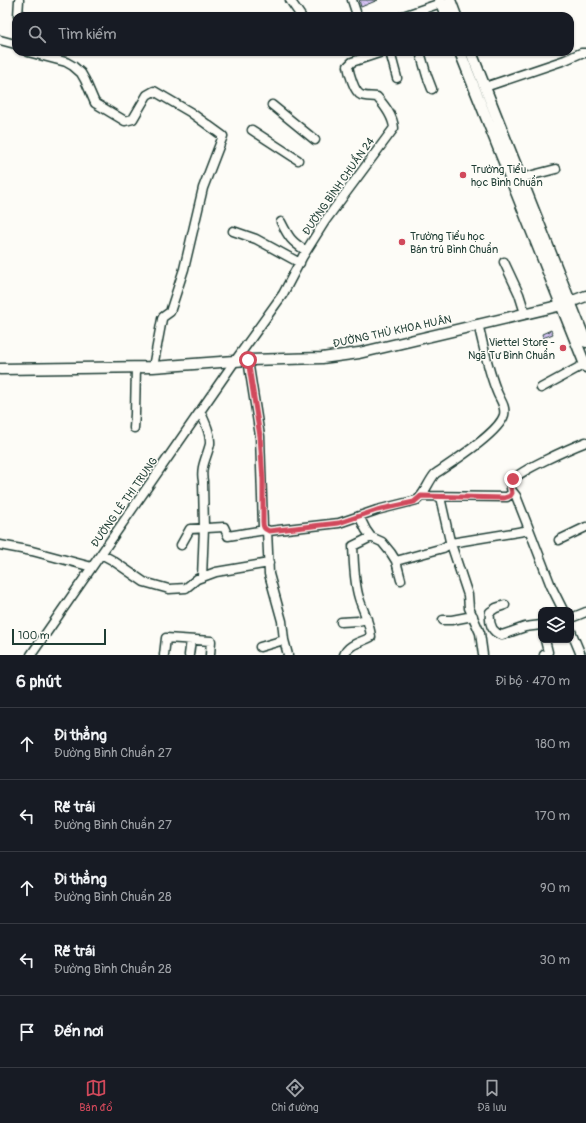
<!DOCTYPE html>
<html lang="vi">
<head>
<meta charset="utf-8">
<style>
  body { margin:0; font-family:Pangolin,sans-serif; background:#242831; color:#f1f3f6 }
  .controls { position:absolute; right:12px; bottom:12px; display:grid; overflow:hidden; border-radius:8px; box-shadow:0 1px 3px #0004 }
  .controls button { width:36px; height:36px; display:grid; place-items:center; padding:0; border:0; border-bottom:1px solid #363941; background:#171b24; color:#f1f3f6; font:20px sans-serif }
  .scale { position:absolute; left:12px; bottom:10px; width:94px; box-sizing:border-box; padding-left:4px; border:2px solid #1f3d34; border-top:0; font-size:11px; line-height:14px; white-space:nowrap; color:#1f3d34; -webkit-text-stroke:3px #fdfcf7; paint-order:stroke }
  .stop { position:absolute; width:12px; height:12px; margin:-9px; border:3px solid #d1495b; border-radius:50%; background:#fff }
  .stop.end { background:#d1495b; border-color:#fff; box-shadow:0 1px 4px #0008 }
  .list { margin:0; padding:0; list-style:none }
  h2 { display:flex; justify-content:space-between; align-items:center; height:52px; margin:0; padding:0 16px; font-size:17px }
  h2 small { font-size:13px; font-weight:400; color:#9ea1a6 }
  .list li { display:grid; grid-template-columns:26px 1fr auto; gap:12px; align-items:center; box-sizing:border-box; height:72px; padding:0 16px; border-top:1px solid #363941 }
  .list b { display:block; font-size:15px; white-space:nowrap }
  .list p { margin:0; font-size:13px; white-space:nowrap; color:#9ea1a6 }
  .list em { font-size:13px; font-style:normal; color:#9ea1a6 }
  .icon { flex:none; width:22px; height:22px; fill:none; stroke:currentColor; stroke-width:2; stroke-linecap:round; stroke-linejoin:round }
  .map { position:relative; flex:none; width:586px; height:655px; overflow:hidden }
  .search { position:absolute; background:#171b24; box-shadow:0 1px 3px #0004; left:12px; right:12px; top:12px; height:44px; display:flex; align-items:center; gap:10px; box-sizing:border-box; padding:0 14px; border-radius:12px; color:#9ea1a6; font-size:15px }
  .sheet { height:412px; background:#171b24 }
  nav { display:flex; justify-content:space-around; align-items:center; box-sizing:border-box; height:56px; border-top:1px solid #363941; background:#171b24; font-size:11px; color:#9ea1a6 }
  nav a { display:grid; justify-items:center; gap:2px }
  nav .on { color:#d1495b }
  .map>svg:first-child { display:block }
</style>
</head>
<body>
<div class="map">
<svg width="586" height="655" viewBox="0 0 586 655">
  <defs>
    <pattern id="building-back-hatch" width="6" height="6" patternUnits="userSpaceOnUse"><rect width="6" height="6" fill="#d6c3f4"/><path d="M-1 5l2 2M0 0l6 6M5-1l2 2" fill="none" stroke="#b7a8d2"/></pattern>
  </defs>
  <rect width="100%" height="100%" fill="#fdfcf7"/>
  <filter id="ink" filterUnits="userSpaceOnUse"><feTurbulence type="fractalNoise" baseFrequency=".025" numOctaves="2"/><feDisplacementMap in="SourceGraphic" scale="8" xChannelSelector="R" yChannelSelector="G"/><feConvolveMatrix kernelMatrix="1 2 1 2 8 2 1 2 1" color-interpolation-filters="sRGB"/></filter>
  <g filter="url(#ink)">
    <path fill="url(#building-back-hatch)" stroke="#1f3d34" d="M359 0H378L361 7Z
      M551 330 553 334 543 338 542 334Z"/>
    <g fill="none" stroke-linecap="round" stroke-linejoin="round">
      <defs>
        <path id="minor" d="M290 0 301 16
          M352 0 356 12
          M18 16 19 0
          M403 16 441 3
          M0 40 15 44
          M28 52 66 62 73 66 81 73 85 80 95 103 125 121 133 119 147 95 154 91 190 112 223 136 203 188 184 269 170 312 163 317 162 319 153 367
          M390 52 397 78
          M420 52 427 76 432 89
          M485 87 565 60 581 53H586
          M272 105 315 140
          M252 130 298 160
          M521 178 556 169
          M281 222C289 238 291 241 306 251
          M233 231 256 239 300 263
          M504 262 519 294 525 313
          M248 360 260 436 263 527 265 530 269 531 339 523 377 510 417 500C425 494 428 482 435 474 451 463 499 433 504 415 506 406 500 400 497 392 488 371 484 347 478 324
          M541 388 585 364
          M200 411C204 420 211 433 210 444 207 457 200 467 203 481L204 528 202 577
          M134 428 135 414 136 367
          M421 496 507 497 512 493 510 483C513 473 573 447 586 442
          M440 497 450 541 468 595 469 608 480 633 483 655
          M359 516 366 530 371 537 382 542 391 553 396 561 401 580
          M529 529 551 586 563 610
          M267 530 269 574 282 621 284 640 288 655
          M559 540 586 527
          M0 545 32 551 92 567
          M181 545 190 529 224 527 228 536 265 530
          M101 554 112 560 144 582 169 589 186 588 197 579 216 572 269 563
          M396 561 443 548 451 543 524 531 529 529 516 496 512 491
          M505 605 496 608 490 612C489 622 491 633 502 635L525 627 541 625
          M571 618 586 612
          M443 620H452L473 616
          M341 622 358 621 367 619
          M571 631 581 655
          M260 647 284 640
          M31 655 235 361 283 294 303 256 325 221 394 128C393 116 385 106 377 97 372 96 365 97 361 95 354 92 349 72 348 66L352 62 382 52
          M164 655 166 638 211 641 210 655
          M189 655 191 640
          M344 655C348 644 362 642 371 637 370 623 363 611 359 598 354 582 354 563 353 546L371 537
          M544 655 548 652 545 640"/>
        <path id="major" d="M440 0 446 16
          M450 0 456 16
          M460 52 586 367
          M471 52 586 342
          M0 369 153 367 248 360 322 358 359 353 562 305 586 296"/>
      </defs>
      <use href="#minor" stroke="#1f3d34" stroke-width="11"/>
      <use href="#major" stroke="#1f3d34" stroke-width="13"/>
      <use href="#minor" stroke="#fdfcf7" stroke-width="8"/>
      <use href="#major" stroke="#fdfcf7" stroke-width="10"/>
    </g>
  </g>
  <g fill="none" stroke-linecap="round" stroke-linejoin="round" filter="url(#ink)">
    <path stroke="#d1495b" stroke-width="5" d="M248 360 260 436 263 480V522C263 527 264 529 269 531L339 523 377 510 414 502 421 496 504 498 510 496 512 493 510 483 513 479"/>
  </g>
  <g fill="#d1495b" stroke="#fdfcf7" stroke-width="1.5">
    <circle cx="463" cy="175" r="4"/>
    <circle cx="402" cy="242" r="4"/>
    <circle cx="563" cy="348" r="4"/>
  </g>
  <g text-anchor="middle" stroke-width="3" stroke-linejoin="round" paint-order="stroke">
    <g font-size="11" fill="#1f3d34" stroke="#fdfcf7" text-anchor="start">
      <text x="471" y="173">Trường Tiểu<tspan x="471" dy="13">học Bình Chuẩn</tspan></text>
      <text x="410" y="240">Trường Tiểu học<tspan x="410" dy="13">Bán trú Bình Chuẩn</tspan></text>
      <text x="555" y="346" text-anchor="end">Viettel Store -<tspan x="555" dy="13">Ngã Tư Bình Chuẩn</tspan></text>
    </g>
    <g font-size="11" fill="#1f3d34" stroke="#fdfcf7">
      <text transform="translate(338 186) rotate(-55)" y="4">ĐƯỜNG BÌNH CHUẨN 24</text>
      <text transform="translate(392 331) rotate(-12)" y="4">ĐƯỜNG THỦ KHOA HUÂN</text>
      <text transform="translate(124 502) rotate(-55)" y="4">ĐƯỜNG LÊ THỊ TRUNG</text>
    </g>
  </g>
</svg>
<div class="controls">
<button><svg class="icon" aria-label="layers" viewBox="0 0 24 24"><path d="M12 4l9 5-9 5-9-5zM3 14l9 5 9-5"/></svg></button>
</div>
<div class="scale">100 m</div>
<div class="stop" style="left:248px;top:360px"></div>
<div class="stop end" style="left:513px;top:479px"></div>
<div class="search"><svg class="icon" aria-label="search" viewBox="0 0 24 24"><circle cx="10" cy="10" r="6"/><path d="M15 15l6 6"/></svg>Tìm kiếm</div>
</div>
<section class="sheet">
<h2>6 phút<small>Đi bộ · 470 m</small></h2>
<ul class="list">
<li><svg class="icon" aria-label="ahead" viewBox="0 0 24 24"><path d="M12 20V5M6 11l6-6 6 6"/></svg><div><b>Đi thẳng</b><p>Đường Bình Chuẩn 27</p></div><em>180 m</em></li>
<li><svg class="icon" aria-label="left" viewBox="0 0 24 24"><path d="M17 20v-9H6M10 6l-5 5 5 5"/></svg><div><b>Rẽ trái</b><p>Đường Bình Chuẩn 27</p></div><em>170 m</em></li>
<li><svg class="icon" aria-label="ahead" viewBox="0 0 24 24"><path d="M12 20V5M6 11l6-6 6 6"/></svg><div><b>Đi thẳng</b><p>Đường Bình Chuẩn 28</p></div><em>90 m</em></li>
<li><svg class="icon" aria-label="left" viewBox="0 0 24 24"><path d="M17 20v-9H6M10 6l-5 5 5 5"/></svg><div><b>Rẽ trái</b><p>Đường Bình Chuẩn 28</p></div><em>30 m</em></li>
<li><svg class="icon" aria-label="arrive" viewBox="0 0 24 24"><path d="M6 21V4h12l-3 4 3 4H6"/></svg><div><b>Đến nơi</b></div></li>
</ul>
</section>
<nav>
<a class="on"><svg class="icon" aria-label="map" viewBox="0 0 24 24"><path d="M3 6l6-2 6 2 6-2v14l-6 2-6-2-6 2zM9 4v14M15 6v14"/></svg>Bản đồ</a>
<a><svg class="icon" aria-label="directions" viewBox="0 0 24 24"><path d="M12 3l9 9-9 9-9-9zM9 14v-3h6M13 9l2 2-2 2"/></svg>Chỉ đường</a>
<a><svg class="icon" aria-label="saved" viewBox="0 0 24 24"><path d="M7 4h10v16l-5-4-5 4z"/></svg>Đã lưu</a>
</nav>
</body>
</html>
